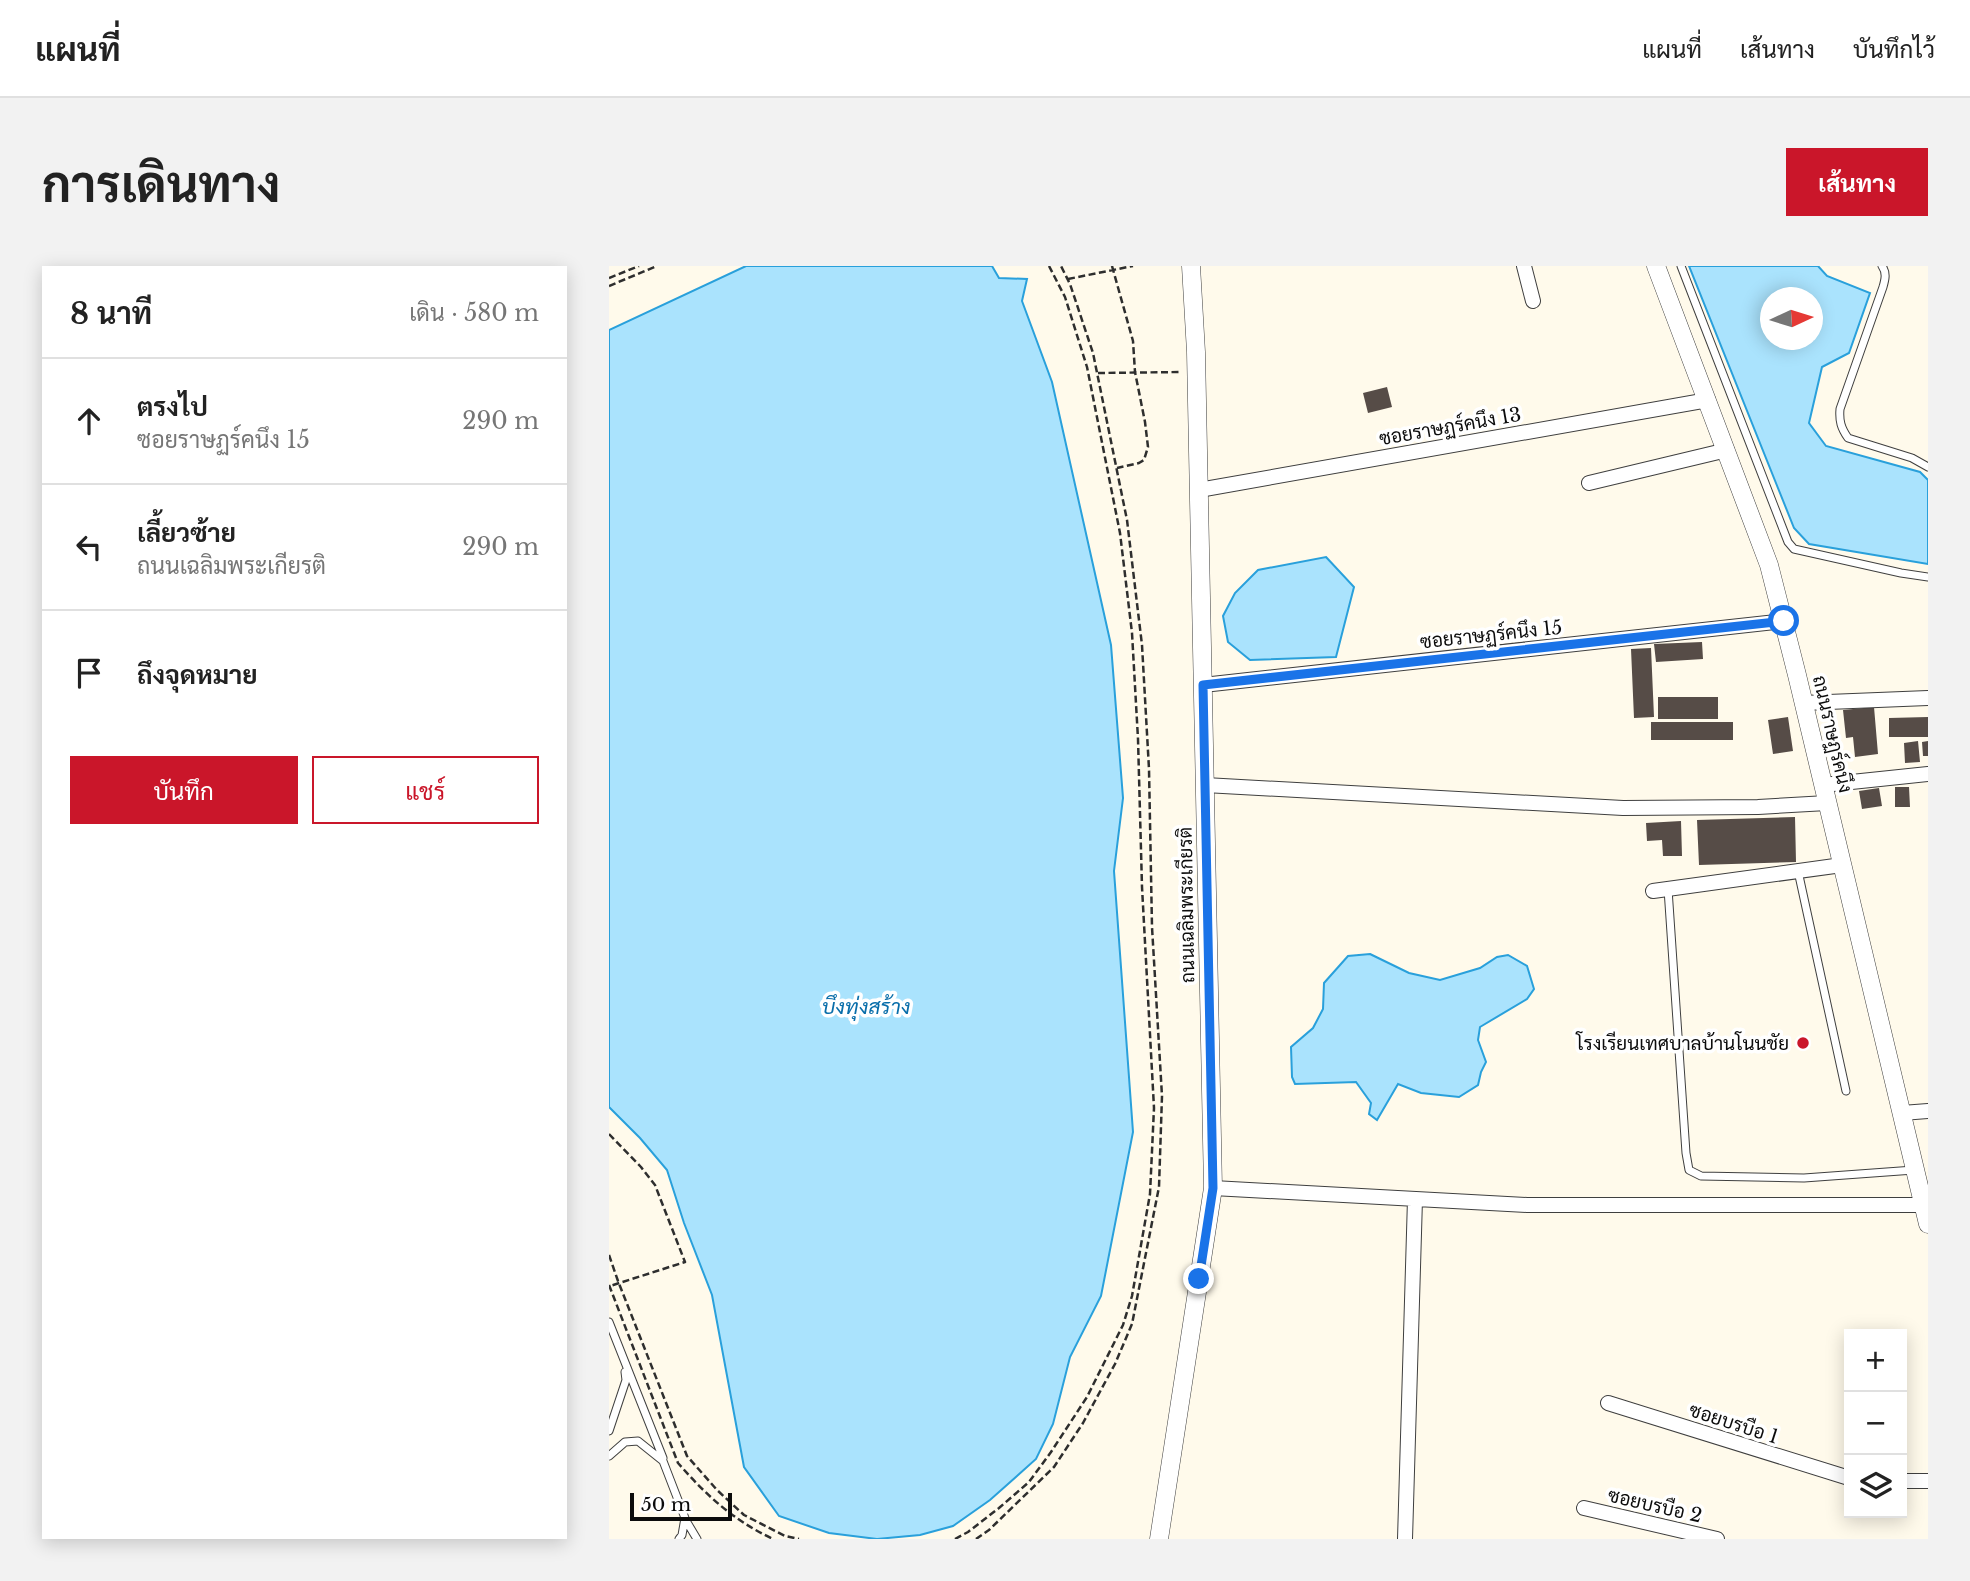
<!DOCTYPE html>
<html lang="th">
<head>
<meta charset="utf-8">
<style>
  body { margin:0; font-family:"Libre Baskerville",Sarabun,serif; background:#f2f2f2; color:#222 }
  .controls { position:absolute; right:21px; bottom:21px; display:grid; overflow:hidden; border-radius:0px; box-shadow:0 4px 18px #0003 }
  .controls button { width:63px; height:63px; display:grid; place-items:center; padding:0; border:0; border-bottom:2px solid #e0e0e0; background:#fff; color:#222; font:35px sans-serif }
  .compass { position:absolute; left:1151px; top:21px; width:63px; height:63px; border-radius:50%; background:#fff; box-shadow:0 4px 18px #0003; rotate:86deg }
  .scale { position:absolute; left:21px; bottom:18px; width:102px; box-sizing:border-box; padding-left:7px; border:4px solid #0c0c0c; border-top:0; font-size:19px; line-height:24px; white-space:nowrap; color:#0c0c0c; -webkit-text-stroke:5px #fff; paint-order:stroke }
  .stop { position:absolute; width:21px; height:21px; margin:-16px; border:5px solid #1a73e8; border-radius:50%; background:#fff }
  .stop.end { background:#1a73e8; border-color:#fff; box-shadow:0 2px 7px #0008 }
  .list { margin:0; padding:0; list-style:none }
  h2 { display:flex; justify-content:space-between; align-items:center; height:91px; margin:0; padding:0 28px; font-size:30px }
  h2 small { font-size:23px; font-weight:400; color:#767676 }
  .list li { display:grid; grid-template-columns:46px 1fr auto; gap:21px; align-items:center; box-sizing:border-box; height:126px; padding:0 28px; border-top:2px solid #e0e0e0 }
  .list b { display:block; font-size:26px; white-space:nowrap }
  .list p { margin:0; font-size:23px; white-space:nowrap; color:#767676 }
  .list em { font-size:23px; font-style:normal; color:#767676 }
  .actions { display:flex; gap:14px; padding:21px 28px }
  .actions a { flex:1; padding:16px 0; border:2px solid #ca162a; border-radius:0px; text-align:center; font-size:24px; color:#ca162a }
  .actions .main { background:#ca162a; color:#fff }
  .icon { flex:none; width:38px; height:38px; fill:none; stroke:currentColor; stroke-width:2; stroke-linecap:round; stroke-linejoin:round }
  .map { position:relative; flex:none; width:1319px; height:1273px; overflow:hidden; border-radius:0px }
  header { display:flex; align-items:center; gap:42px; box-sizing:border-box; height:98px; padding:0 35px; background:#fff; border-bottom:2px solid #e0e0e0 }
  header strong { font-size:33px }
  nav { display:flex; gap:38px; margin-inline-start:auto; font-size:24px }
  .intro { display:flex; align-items:center; justify-content:space-between; box-sizing:border-box; height:168px; padding:0 42px }
  h1 { margin:0; font-size:49px }
  .button { padding:18px 32px; border-radius:0px; background:#ca162a; color:#fff; font-size:24px; font-weight:700 }
  main { display:flex; gap:42px; padding:0 42px }
  aside { flex:1; background:#fff; border-radius:0px; box-shadow:0 4px 18px #0003 }
  .map>svg:first-child { display:block }
</style>
</head>
<body>
<header>
<strong>แผนที่</strong>
<nav><a>แผนที่</a><a>เส้นทาง</a><a>บันทึกไว้</a></nav>
</header>
<div class="intro"><h1>การเดินทาง</h1><a class="button">เส้นทาง</a></div>
<main>
<aside>
<h2>8 นาที<small>เดิน · 580 m</small></h2>
<ul class="list">
<li><svg class="icon" aria-label="ahead" viewBox="0 0 24 24"><path d="M12 20V5M6 11l6-6 6 6"/></svg><div><b>ตรงไป</b><p>ซอยราษฏร์คนึง 15</p></div><em>290 m</em></li>
<li><svg class="icon" aria-label="left" viewBox="0 0 24 24"><path d="M17 20v-9H6M10 6l-5 5 5 5"/></svg><div><b>เลี้ยวซ้าย</b><p>ถนนเฉลิมพระเกียรติ</p></div><em>290 m</em></li>
<li><svg class="icon" aria-label="arrive" viewBox="0 0 24 24"><path d="M6 21V4h12l-3 4 3 4H6"/></svg><div><b>ถึงจุดหมาย</b></div></li>
</ul>
<div class="actions"><a class="main">บันทึก</a><a>แชร์</a></div>
</aside>
<div class="map">
<svg width="1319" height="1273" viewBox="0 0 1319 1273">
  <rect width="100%" height="100%" fill="#fffaeb"/>
  <path fill="#aae3fd" stroke="#29a0db" stroke-width="2" fill-rule="evenodd" d="M137 0H383L390 12 418 13 413 35 443 116 502 379 514 532 505 605 524 866 492 1030 461 1091 444 1158 427 1193 381 1234 344 1260 311 1269 268 1273 220 1267 170 1250 135 1201 103 1029 75 957 58 904 31 872 0 841V64Z
    M1080 0H1209L1218 10 1261 27 1240 87 1213 101 1200 157 1217 180 1311 206 1319 214V298L1200 278 1185 262ZM1162 32H1204V74H1162Z
    M717 291 745 321 727 391 641 394 619 376 614 350 626 327 649 304Z
    M761 688 800 707 831 714 871 702 888 691 899 689 918 700 925 723 918 733 871 761 869 774 877 796 872 806 869 819 850 831 812 827 789 818 768 854 760 848 762 837 747 816 686 818 683 811 682 781 704 762 714 743 715 717 739 690Z"/>
  <path fill="#564c47" d="M778 121 783 141 759 147 754 127Z
    M1093 376 1094 393 1047 396 1045 378Z
    M1042 382 1045 451 1025 452 1022 383Z
    M1049 431H1109V453H1049Z
    M1265 441 1269 488 1246 491 1244 471 1237 472 1234 444Z
    M1179 451 1184 485 1164 488 1159 454Z
    M1319 451V471H1280V452Z
    M1042 456H1124V474H1042Z
    M1309 475 1311 496 1296 497 1295 477Z
    M1319 475V490H1314L1313 476Z
    M1286 521H1300L1301 541H1286Z
    M1270 522 1273 540 1253 543 1250 525Z
    M1186 551 1187 596 1090 599 1088 554Z
    M1072 555 1073 590H1054L1053 574 1038 575 1037 557Z"/>
  <g fill="none" stroke-linecap="round" stroke-linejoin="round">
    <defs>
      <path id="service" d="M1072 0 1179 276 1185 283 1292 307 1319 311
        M1273 0C1278 7 1276 14 1274 21L1231 143C1230 155 1232 162 1239 172L1303 192 1319 201
        M1189 605 1237 825
        M1059 623 1077 887 1080 904 1092 910 1195 912 1305 904
        M0 1056 54 1192
        M0 1165 17 1114 16 1106
        M0 1190 16 1176 29 1175 54 1195 76 1252 73 1269 70 1273
        M76 1253 88 1273"/>
      <path id="minor" d="M915 0 924 35
        M980 217 1118 184
        M590 224 1099 134
        M594 419 1175 355
        M1194 437 1319 432
        M596 519 1014 542 1149 541 1218 537
        M1214 519 1319 508
        M1044 625 1233 599
        M1293 847 1319 845
        M604 922 918 939H1314
        M999 1137 1240 1212
        M1293 1215H1319
        M975 1242 1108 1273
        M796 1273 806 933"/>
      <path id="tertiary" d="M1047 0 1160 299 1188 409 1319 958
        M550 1273 604 922 587 86 582 0"/>
    </defs>
    <use href="#service" stroke="#3f3f3f" stroke-width="9"/>
    <use href="#minor" stroke="#3f3f3f" stroke-width="16"/>
    <use href="#tertiary" stroke="#3f3f3f" stroke-width="19"/>
    <path stroke="#2e2e2e" stroke-width="2.5" stroke-dasharray="7 3.5" stroke-linecap="butt" d="M503 0 524 75 526 106 536 156 539 181 535 194 530 197 508 202
      M0 12 30 0
      M459 13 524 0
      M0 20 48 0
      M489 107 573 106
      M0 868 32 901 46 919 76 996 1 1020
      M0 989 9 1015 78 1190 108 1224 135 1249 176 1270 190 1273
      M0 1019 69 1197C98 1230 124 1254 164 1273
      M346 1273 359 1266 390 1242 420 1216 442 1186 478 1131 514 1059 523 1030 541 928 545 842 533 621 529 473 523 367 511 267 478 101 456 31 440 0
      M367 1273 380 1264 445 1201 474 1157 506 1098 523 1058 550 921 553 830 543 661 540 503 533 379 518 254 484 87 461 18 452 0"/>
    <use href="#service" stroke="#fff" stroke-width="7"/>
    <use href="#minor" stroke="#fff" stroke-width="14"/>
    <use href="#tertiary" stroke="#fff" stroke-width="18"/>
  </g>
  <g fill="none" stroke-linecap="round" stroke-linejoin="round">
    <path stroke="#1a73e8" stroke-width="9" d="M590 1013 604 922 594 419 1175 355"/>
  </g>
  <circle fill="#ca162a" stroke="#fff" stroke-width="2.5" cx="1194" cy="777" r="7"/>
  <g text-anchor="middle" stroke-width="7" stroke-linejoin="round" paint-order="stroke">
    <g font-size="19" fill="#0c0c0c" stroke="#fff">
      <text transform="translate(841 160) rotate(-10)" y="7">ซอยราษฏร์คนึง 13</text>
      <text transform="translate(882 368) rotate(-6)" y="7">ซอยราษฏร์คนึง 15</text>
      <text transform="translate(1224 468) rotate(77)" y="7">ถนนราษฏร์คนึง</text>
      <text transform="translate(577 639) rotate(-91)" y="7">ถนนเฉลิมพระเกียรติ</text>
      <text transform="translate(1125 1157) rotate(18)" y="7">ซอยบรบือ 1</text>
      <text transform="translate(1046 1239) rotate(13)" y="7">ซอยบรบือ 2</text>
    </g>
    <g font-size="19" fill="#0c0c0c" stroke="#fff" text-anchor="end">
      <text x="1180" y="784">โรงเรียนเทศบาลบ้านโนนชัย</text>
    </g>
    <g font-size="21" font-style="italic" fill="#096eaa" stroke="#fff">
      <text x="257" y="748">บึงทุ่งสร้าง</text>
    </g>
  </g>
</svg>
<div class="controls">
<button>+</button>
<button>−</button>
<button><svg class="icon" aria-label="layers" viewBox="0 0 24 24"><path d="M12 4l9 5-9 5-9-5zM3 14l9 5 9-5"/></svg></button>
</div>
<svg class="compass" viewBox="-18 -18 36 36"><path d="M0-13l5 13h-10z" fill="#e53935"/><path d="M0 13l5-13h-10z" fill="#767676"/></svg>
<div class="scale">50 m</div>
<div class="stop" style="left:1175px;top:355px"></div>
<div class="stop end" style="left:590px;top:1013px"></div>
</div>
</main>
</body>
</html>
